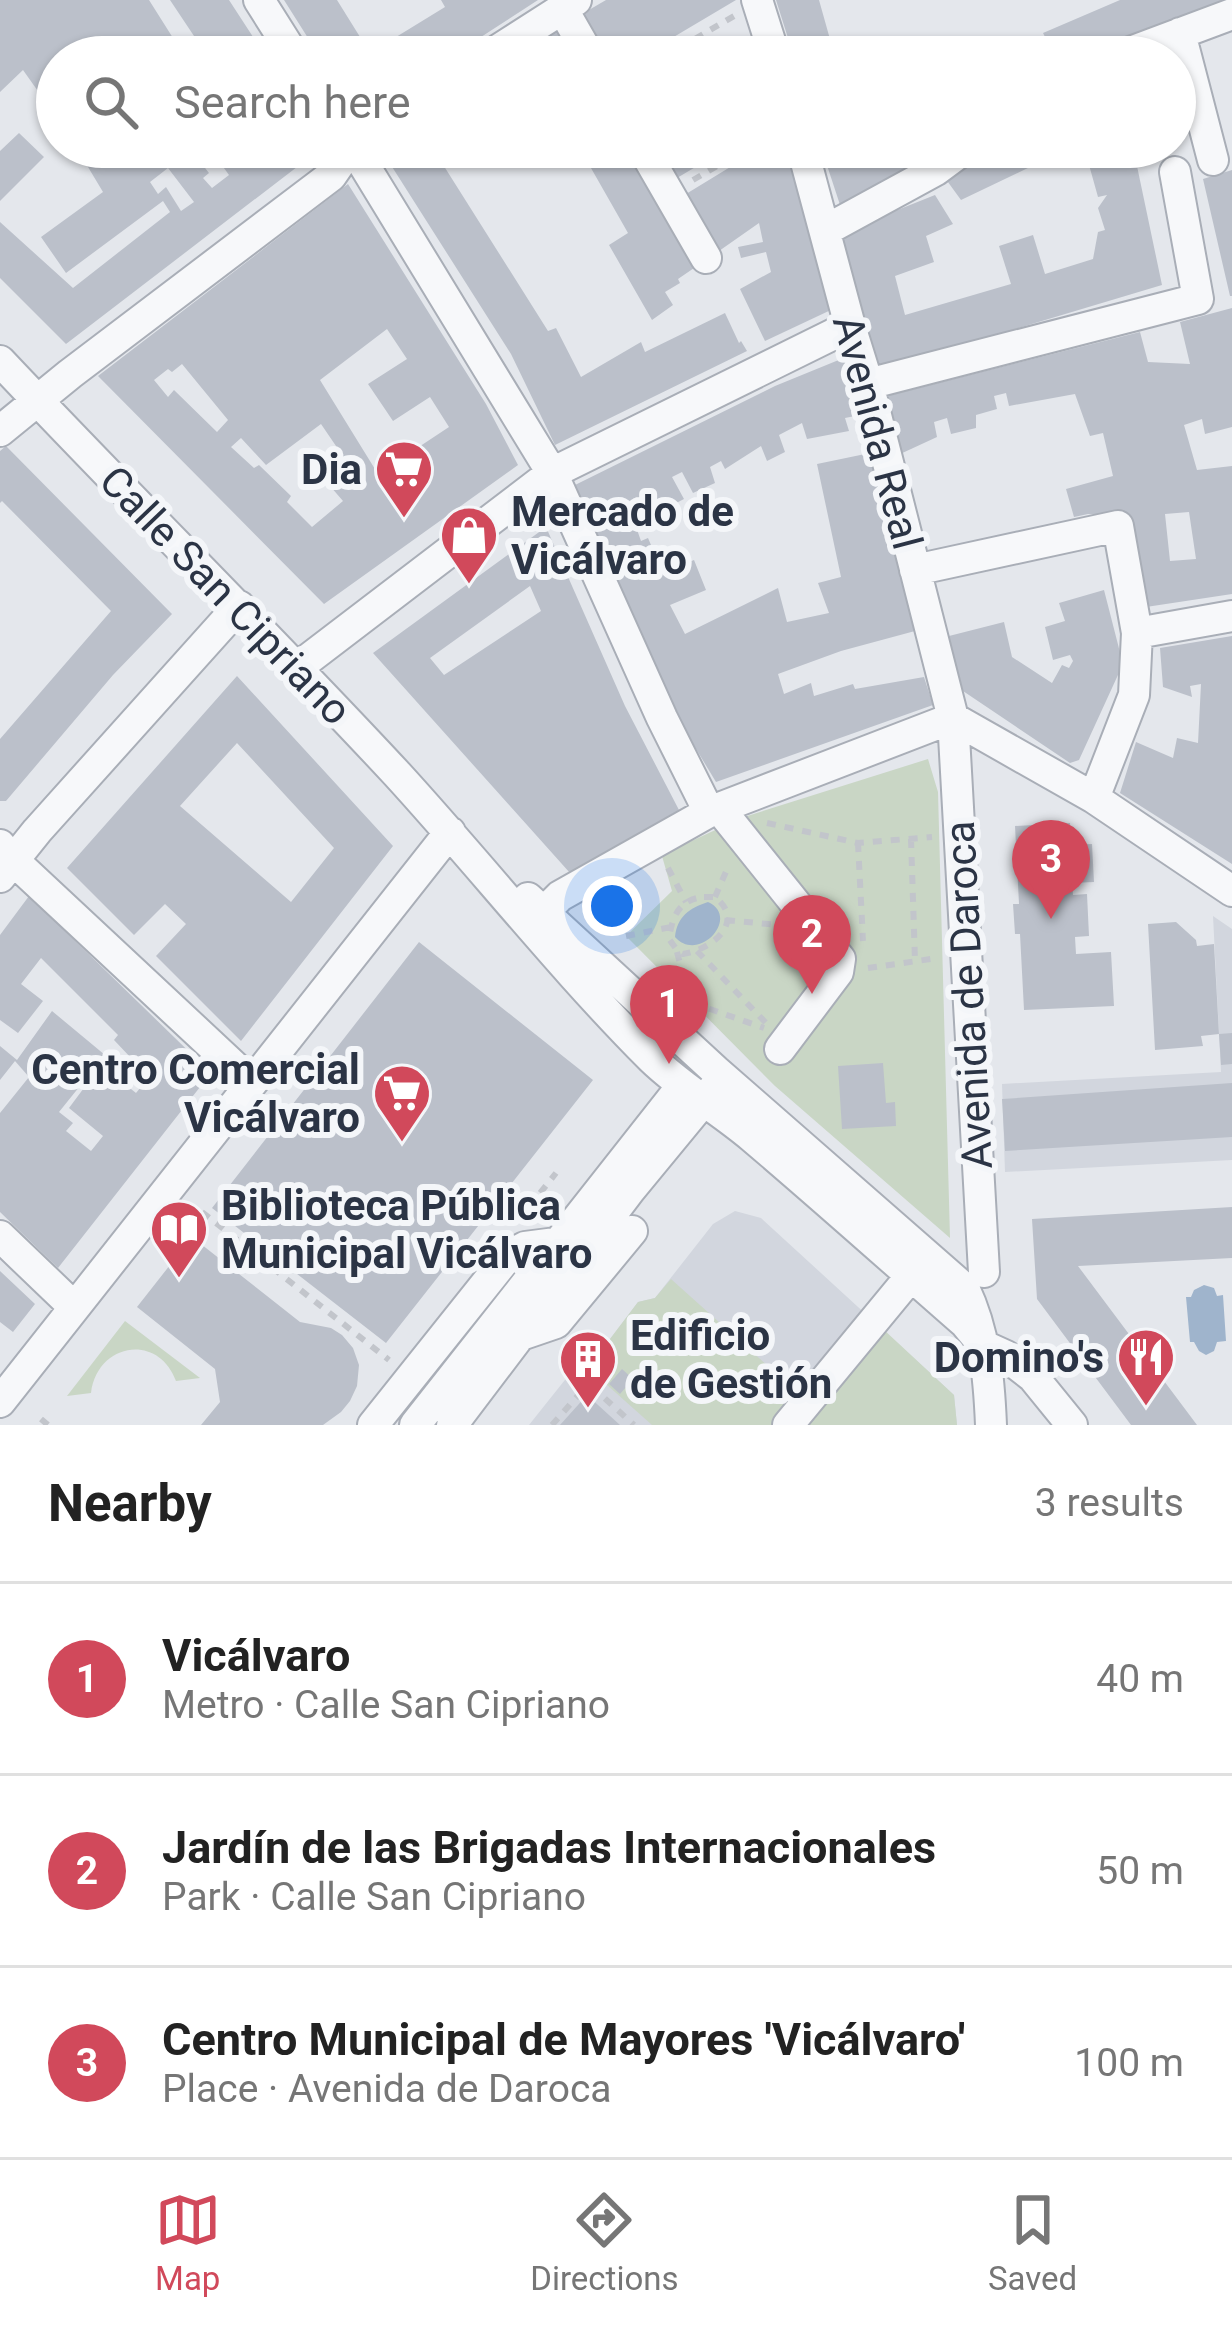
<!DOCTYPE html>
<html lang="en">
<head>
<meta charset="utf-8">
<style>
  body { margin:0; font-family:Roboto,sans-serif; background:#f6f6f6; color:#222 }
  .you { position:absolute; left:612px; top:906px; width:42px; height:42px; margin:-30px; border:9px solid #fff; border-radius:50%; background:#1a73e8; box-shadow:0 0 0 18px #1a73e833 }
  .badge { display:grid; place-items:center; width:78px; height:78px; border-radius:50%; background:#d1495b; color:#fff; font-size:39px; font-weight:700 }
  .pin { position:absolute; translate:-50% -99px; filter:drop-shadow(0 3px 6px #0008) }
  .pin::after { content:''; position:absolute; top:63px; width:42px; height:36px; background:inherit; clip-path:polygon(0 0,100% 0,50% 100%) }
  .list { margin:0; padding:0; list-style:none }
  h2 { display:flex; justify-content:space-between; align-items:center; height:156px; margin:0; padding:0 48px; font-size:51px }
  h2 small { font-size:39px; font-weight:400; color:#767676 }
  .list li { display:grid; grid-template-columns:78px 1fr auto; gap:36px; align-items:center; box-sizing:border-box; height:192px; padding:0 48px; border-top:3px solid #e0e0e0 }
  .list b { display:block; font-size:45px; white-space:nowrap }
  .list p { margin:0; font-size:39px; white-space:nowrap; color:#767676 }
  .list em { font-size:39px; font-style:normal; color:#767676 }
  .icon { flex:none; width:66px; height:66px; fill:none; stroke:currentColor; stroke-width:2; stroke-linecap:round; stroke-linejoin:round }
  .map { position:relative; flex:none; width:1232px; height:1425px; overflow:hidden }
  .search { position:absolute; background:#fff; box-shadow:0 3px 9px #0004; left:36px; right:36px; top:36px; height:132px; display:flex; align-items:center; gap:30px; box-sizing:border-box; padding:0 42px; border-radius:66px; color:#767676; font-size:45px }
  .sheet { height:732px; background:#fff }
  nav { display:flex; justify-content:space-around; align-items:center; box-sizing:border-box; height:168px; border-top:3px solid #e0e0e0; background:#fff; font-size:33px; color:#767676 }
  nav a { display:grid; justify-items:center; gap:6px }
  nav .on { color:#d1495b }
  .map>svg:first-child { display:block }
</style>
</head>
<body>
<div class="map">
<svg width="1232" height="1425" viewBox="0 0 1232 1425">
  <rect width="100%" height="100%" fill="#e4e7ec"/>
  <path fill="#d2d6de" d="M1213 916 1232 929V1160L1005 1172 1002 1084 1221 1072Z
    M735 1211 761 1218 954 1395 957 1425H529L580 1361 589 1367 638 1302 655 1298 713 1224Z"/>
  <path fill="#c9d6c5" d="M928 759 938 792 950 1238 775 1086 626 936 672 891 662 856 668 852 741 818Z
    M671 1279 799 1394 771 1425H652L588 1368 638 1302 655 1298Z
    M125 1321 200 1378 176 1381C158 1332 97 1343 91 1393L67 1396Z
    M883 1329 954 1395 957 1425H803Z"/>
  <path fill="#9fb4cc" d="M708 902C741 917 699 964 675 937 677 917 689 908 708 902Z
    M1204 1285 1214 1288 1217 1296 1223 1295 1226 1341 1217 1342 1214 1351 1206 1355 1199 1351 1194 1342H1190L1186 1297H1191L1194 1290Z"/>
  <path fill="#bbc0ca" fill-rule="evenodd" d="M0 0H149L185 57H57V118L23 70 0 92Z
    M170 0H229L266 57H216L214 54 211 56 205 47 202 48Z
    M284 0H337L370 53 445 7 441 0H538L450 57H320Z
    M606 0H736L640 57H606L582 14Z
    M776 0H819L835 57H794Z
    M1120 0H1232L1085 57H1055L1043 33Z
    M562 28 579 57H518Z
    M19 133 44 157 0 201V151Z
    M76 147H196L191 150 209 173 203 178 212 188 229 175 216 157 224 150 221 147H233L243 160 260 147H323L66 344 0 278V222L73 288 170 212 163 201 66 273 41 237 103 192ZM168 168 194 202 181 211 166 187 158 194 150 182Z
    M388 147H463L442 163 548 331 556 328 581 377 641 342 645 352 725 313 739 343 741 341 747 351 555 445 511 354 382 151Z
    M579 147H629L697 266 678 279 680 283 665 292 673 305 652 320 609 245 628 233Z
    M659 147H723L724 150 677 178Z
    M763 147H787L833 309 765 341 740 289 771 272 766 252 741 258 738 247 763 242 759 223 719 251 686 194Z
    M821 147H836L840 154 853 147H952L843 214Z
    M993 147H1060L1030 167 961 200 945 178Z
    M1084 147H1133L1162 285 875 371 840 233 935 195 953 224 926 236 934 262 895 276 905 315 1011 284 999 246 1033 235 1045 274 1093 259 1098 232 1105 230 1098 208 1107 195 1098 197Z
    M1232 170V296H1230L1203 179Z
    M348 184 486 404 518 465 324 604 98 376ZM387 329 407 359 368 384 393 421 430 397 449 427 378 474 320 380ZM182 364 228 420 217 432 174 390 168 397 154 380 168 369 172 372ZM321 424 351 468 330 486 343 501 312 527 287 502 291 496 259 465 254 468 231 447 241 438 266 465Z
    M1232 308V427L1205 434 1202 419 1184 425 1197 470 1232 466V594L1146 607 1131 517 1088 514 1074 517 1066 489 1113 476 1103 433 1090 436 1075 394 1009 406 1006 393 994 396 997 409 976 415V428L951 434 947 418 934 422 937 437 898 455 883 397 1140 332 1148 362 1190 364 1180 322ZM1189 512 1196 559 1170 561 1165 514Z
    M846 357 860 415 845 418 849 431 807 439 802 423 779 435 785 452 767 461 761 446 725 469 721 461 710 467 715 483 693 493 682 472 672 477 684 499 659 512 655 494 628 504 641 541 648 538 663 573 694 560 706 590 670 605 685 634 778 588 787 622 829 613 818 583 841 577 817 464 870 453 915 631 841 651 778 674 784 694 811 683 814 696 853 684 855 689 924 677 933 705 716 782 675 714 575 485 775 386Z
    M6 446 172 614 113 675 6 801H0V739L111 611 2 501 0 503V451Z
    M546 527 625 706 679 810 570 873 373 653ZM530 586 541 611 444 675 430 658Z
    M1104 590 1123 664 1079 760 1070 763 963 691 949 636 1004 622 1012 657 1052 683 1062 665 1069 668 1073 661 1070 655 1053 660 1045 627 1065 621 1059 603Z
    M1232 636V864L1120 793 1136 742 1173 758 1177 738 1198 743 1201 684 1190 686 1192 697 1163 687 1160 648Z
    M237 676 393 846 241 1041 156 956 186 924 165 904 134 935 67 868ZM237 743 334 848 291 902 180 806Z
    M1070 823 1071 845 1092 844 1094 882 1072 883 1073 895 1087 894 1089 936 1075 937 1076 954 1111 952 1114 1006 1024 1010 1020 934H1015L1013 904H1019L1015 826Z
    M29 896 211 1073 58 1268 0 1212V1113L29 1077 15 1061 0 1080V1046L17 1060 52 1011 105 1055 59 1112 73 1123 66 1131 91 1151 103 1136 69 1108 101 1065 136 1093 149 1077 114 1040 118 1035 41 958 21 984 43 1001 18 1033 0 1020V935Z
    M1176 922 1196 940 1197 946 1214 944 1219 1034 1201 1036 1203 1046 1155 1050 1148 924Z
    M419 942 593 1080 386 1343 212 1208Z
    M1232 1033V1064L1221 1065 1219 1034Z
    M883 1063 886 1103 895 1102 896 1126 842 1129 838 1066Z
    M1232 1083V1137L1005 1151 1002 1099Z
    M1232 1207V1258L1078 1266 1197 1425H1131L1037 1299 1032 1219Z
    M192 1237 300 1322 331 1328 342 1335 353 1348 359 1365 357 1386 350 1401 341 1412 323 1425H201L220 1402 215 1369 137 1307Z
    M0 1271 35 1304 13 1332 0 1322Z
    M622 1369 633 1379 620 1394 609 1384Z
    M587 1395 620 1425H560Z"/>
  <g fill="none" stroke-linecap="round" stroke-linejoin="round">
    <defs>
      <path id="minor" d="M259 0 295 57
        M757 0 775 57
        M562 8 590 57
        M1180 33 1213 160
        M487 57 576 0
        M1117 57 1232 14
        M353 147 552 473 662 718 709 812
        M642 147 706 258
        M802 147 850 326 868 384 953 718 984 1272
        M826 230 936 170 967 147
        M0 361C131 500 267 634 397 774 483 868 562 969 652 1059 683 1089 720 1110 752 1137 824 1198 894 1261 965 1323L984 1346 1006 1356 1033 1377 1072 1425
        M868 384 1198 299 1175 172
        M0 431 70 374 331 176 351 147
        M915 570 1118 526 1137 633 1134 695 1094 798
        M1137 633 1232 616
        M298 667 552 473 850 326
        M953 718 1094 798 1232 891
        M719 808 840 959 838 972 780 1049
        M0 845 13 860 251 1082
        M0 877 37 831 239 606
        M528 898 716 1071 964 1288C985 1332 989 1377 991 1425
        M537 928V919L560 896 709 812 953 718
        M0 1236 74 1307
        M518 1336 556 1323 632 1231
        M0 1402 450 832
        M373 1425 508 1256 525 1247 556 1243
        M415 1425 682 1086
        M452 1425 630 1190 714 1088
        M788 1425 911 1276"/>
    </defs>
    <use href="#minor" stroke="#a9aeb7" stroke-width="34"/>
    <path stroke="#c2c5cb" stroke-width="6" stroke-dasharray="9 9" stroke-linecap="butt" d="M664 57 734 16
      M693 180 750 147
      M767 823 858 843 932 837
      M911 839 915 961
      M858 843 863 941
      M668 868 686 902
      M704 897H715C747 922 711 950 683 954L677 950 669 939C672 917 679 899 704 897Z
      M715 897 728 867
      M726 920 778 925
      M626 936 671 927
      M697 951 767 1024
      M677 952 690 1002 764 1028
      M868 968 938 958
      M529 1207 556 1173
      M202 1212 389 1360
      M565 1362 634 1425
      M41 1419 48 1425
      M552 1425 588 1384"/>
    <use href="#minor" stroke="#f7f8fa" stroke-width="30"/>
  </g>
  <defs>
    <symbol id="supermarket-pin" viewBox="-11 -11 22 30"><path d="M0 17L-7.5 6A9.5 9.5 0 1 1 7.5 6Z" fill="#d1495b" stroke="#f4f6f9"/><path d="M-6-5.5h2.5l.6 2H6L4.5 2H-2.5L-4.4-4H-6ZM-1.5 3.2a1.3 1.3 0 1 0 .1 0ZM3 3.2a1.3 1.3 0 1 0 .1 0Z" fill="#fff"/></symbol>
    <symbol id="shop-pin" viewBox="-11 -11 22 30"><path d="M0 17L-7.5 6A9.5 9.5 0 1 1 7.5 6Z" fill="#d1495b" stroke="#f4f6f9"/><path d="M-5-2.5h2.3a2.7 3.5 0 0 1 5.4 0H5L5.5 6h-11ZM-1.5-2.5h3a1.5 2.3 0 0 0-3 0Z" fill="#fff"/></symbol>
    <symbol id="library-pin" viewBox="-11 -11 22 30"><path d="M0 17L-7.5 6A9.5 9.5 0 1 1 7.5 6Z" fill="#d1495b" stroke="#f4f6f9"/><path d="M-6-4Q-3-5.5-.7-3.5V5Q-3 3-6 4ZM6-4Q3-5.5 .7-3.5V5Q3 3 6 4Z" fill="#fff"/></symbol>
    <symbol id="restaurant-pin" viewBox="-11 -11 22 30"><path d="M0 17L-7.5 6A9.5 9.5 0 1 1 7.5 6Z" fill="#d1495b" stroke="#f4f6f9"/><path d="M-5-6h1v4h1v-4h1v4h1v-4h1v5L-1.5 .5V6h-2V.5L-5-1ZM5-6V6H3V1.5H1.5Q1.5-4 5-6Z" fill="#fff"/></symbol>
    <symbol id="building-pin" viewBox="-11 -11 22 30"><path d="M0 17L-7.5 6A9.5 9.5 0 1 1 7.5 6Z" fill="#d1495b" stroke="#f4f6f9"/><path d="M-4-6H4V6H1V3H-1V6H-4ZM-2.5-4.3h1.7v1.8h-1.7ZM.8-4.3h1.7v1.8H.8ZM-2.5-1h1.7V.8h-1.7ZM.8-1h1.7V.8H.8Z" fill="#fff"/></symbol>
  </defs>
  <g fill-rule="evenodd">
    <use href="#supermarket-pin" x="371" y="436" width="66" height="90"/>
    <use href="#shop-pin" x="436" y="502" width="66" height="90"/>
    <use href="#supermarket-pin" x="369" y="1060" width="66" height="90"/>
    <use href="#library-pin" x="146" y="1196" width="66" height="90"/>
    <use href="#restaurant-pin" x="1113" y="1324" width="66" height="90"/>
    <use href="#building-pin" x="555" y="1326" width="66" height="90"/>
  </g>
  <g text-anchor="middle" stroke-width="12" stroke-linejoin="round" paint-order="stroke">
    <g font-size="42" fill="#2b3445" stroke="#f4f6f9">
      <text transform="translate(878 432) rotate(75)" y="15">Avenida Real</text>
      <text transform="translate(226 595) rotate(46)" y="15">Calle San Cipriano</text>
      <text transform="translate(968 995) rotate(-93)" y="15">Avenida de Daroca</text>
    </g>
    <g font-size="42" font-weight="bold" fill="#2b3445" stroke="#f4f6f9" text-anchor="end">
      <text x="362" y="484">Dia</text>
      <text x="511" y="526" text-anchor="start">Mercado de<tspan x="511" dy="48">Vicálvaro</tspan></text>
      <text x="360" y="1084">Centro Comercial<tspan x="360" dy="48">Vicálvaro</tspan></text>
      <text x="221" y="1220" text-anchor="start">Biblioteca Pública<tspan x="221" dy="48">Municipal Vicálvaro</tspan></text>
      <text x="630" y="1350" text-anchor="start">Edificio<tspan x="630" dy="48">de Gestión</tspan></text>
      <text x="1104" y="1372">Domino's</text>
    </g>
  </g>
</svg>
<div class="you"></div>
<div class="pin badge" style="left:669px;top:1064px">1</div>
<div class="pin badge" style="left:812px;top:994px">2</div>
<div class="pin badge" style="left:1051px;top:919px">3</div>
<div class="search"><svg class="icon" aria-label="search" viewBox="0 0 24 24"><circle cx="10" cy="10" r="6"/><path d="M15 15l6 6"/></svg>Search here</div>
</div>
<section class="sheet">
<h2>Nearby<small>3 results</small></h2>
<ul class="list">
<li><span class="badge">1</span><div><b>Vicálvaro</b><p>Metro · Calle San Cipriano</p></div><em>40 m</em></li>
<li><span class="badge">2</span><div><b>Jardín de las Brigadas Internacionales</b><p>Park · Calle San Cipriano</p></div><em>50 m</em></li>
<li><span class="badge">3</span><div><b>Centro Municipal de Mayores 'Vicálvaro'</b><p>Place · Avenida de Daroca</p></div><em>100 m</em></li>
</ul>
</section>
<nav>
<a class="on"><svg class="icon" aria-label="map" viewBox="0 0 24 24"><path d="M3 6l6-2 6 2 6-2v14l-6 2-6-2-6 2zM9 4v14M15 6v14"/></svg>Map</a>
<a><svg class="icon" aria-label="directions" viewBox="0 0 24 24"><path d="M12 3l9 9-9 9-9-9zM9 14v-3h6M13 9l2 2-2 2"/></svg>Directions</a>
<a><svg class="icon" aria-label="saved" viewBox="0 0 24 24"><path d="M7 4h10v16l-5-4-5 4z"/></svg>Saved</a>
</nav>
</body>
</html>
